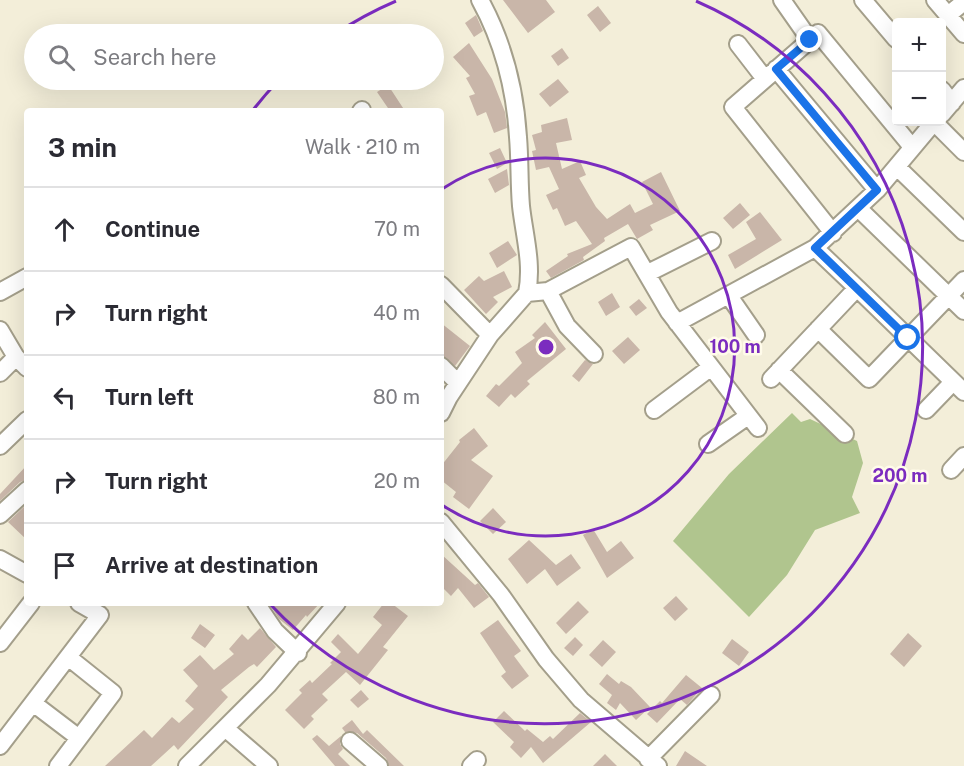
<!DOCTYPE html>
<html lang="en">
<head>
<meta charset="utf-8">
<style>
  body { margin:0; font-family:"Public Sans",sans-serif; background:#f7f7f7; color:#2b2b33 }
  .controls { position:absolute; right:18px; top:18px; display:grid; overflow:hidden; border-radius:6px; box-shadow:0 6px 24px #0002 }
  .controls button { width:54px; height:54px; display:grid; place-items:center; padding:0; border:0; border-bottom:2px solid #e1e1e2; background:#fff; color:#2b2b33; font:30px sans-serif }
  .stop { position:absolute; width:18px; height:18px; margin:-14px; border:4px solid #1a73e8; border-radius:50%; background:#fff }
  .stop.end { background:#1a73e8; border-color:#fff; box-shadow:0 2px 6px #0008 }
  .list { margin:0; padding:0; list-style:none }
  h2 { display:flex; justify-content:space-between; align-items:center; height:78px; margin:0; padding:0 24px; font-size:26px }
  h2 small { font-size:20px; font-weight:400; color:#7c7c81 }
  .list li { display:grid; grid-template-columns:39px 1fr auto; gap:18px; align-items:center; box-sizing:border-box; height:84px; padding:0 24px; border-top:2px solid #e1e1e2 }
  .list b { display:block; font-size:22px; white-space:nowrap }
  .list em { font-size:20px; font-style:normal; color:#7c7c81 }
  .icon { flex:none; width:33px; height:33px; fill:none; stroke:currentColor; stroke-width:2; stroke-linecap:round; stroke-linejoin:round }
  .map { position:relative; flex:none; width:964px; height:766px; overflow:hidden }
  .search { position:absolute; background:#fff; box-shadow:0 6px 24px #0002; left:24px; top:24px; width:420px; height:66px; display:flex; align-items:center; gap:15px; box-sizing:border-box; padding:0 21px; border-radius:33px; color:#7c7c81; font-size:22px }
  .panel { position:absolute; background:#fff; box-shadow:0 6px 24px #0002; left:24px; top:108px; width:420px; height:498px; border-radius:6px }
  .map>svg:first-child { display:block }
</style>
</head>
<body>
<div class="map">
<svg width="964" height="766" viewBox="0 0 964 766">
  <rect width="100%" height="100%" fill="#f3eed9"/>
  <path fill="#b0c58e" d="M792 413 801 422 810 419 857 441 863 463 852 497 860 513 815 530 787 575 749 617 673 541 729 474Z"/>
  <path fill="#c9b6a9" d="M503 0H546L555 12 528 33Z
    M598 6 611 23 600 32 587 15Z
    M476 15 483 31 474 37 465 23Z
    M469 43 492 79 505 112 507 128 494 133 486 112 477 116 469 96 475 94 466 78 470 76 453 57Z
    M562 48 569 58 558 66 551 56Z
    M558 79 569 92 550 107 539 94Z
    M388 85 405 111H390L377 92Z
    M567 118 572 140 556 143 562 169 580 161 586 175 579 178 596 207 607 219 630 204 635 213 653 204 642 182 661 172 680 211 650 225 653 230 637 239 628 224 604 238 605 241 583 257 584 260 551 278 546 271 568 256 567 254 592 244 576 221 565 226 557 208 553 210 546 195 559 189 549 167 536 170 532 151 536 150 532 135 542 132 541 125Z
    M500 148 507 163 497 169 489 153Z
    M507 169 509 185 495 193 488 179Z
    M740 203 750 215 733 229 723 218Z
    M760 212 782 240 735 269 728 255 756 239 746 222Z
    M508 241 517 255 497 268 489 253Z
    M504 271 512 287 493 297 498 302 486 314 464 290 479 276 484 281Z
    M612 293 620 307 606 316 598 302Z
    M639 299 647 308 636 316 629 307Z
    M545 322 566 349 527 381 530 384 515 398 511 394 499 407 486 396 496 384 499 386 522 363 515 352 535 338 532 335Z
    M441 323 470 346 455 366 441 356Z
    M628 337 640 350 624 364 612 351Z
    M585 360 593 364 579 382 572 376Z
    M474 428 488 446 471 460 493 476 469 509 453 497 456 492 441 480V466L460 442 459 440Z
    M27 465V480L20 482 0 501V494Z
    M27 504V540L8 522Z
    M493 508 506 522 493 534 480 521Z
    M593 529 607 552 621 541 634 558 607 578 583 535Z
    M529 540 556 565 571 554 581 568 557 586 545 569 527 584 508 559Z
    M441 554 475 585 478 583 489 597 474 608 458 588 451 596 441 586Z
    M676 596 688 609 675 621 663 608Z
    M578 601 589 612 566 634 556 623Z
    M269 603H320L307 617 306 615 293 630 279 619Z
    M384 603H391L408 616 383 647 388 650 360 685 346 672 322 694 328 700 311 716 314 719 304 729 285 710 302 693 299 690 310 680 312 683 332 664 330 663 341 652 331 642 338 634 358 654 382 625 373 617Z
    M498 620 521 651 514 656 529 676 512 689 501 676 506 672 480 633Z
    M200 624 215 635 205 648 191 638Z
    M260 628 276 647 257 667 254 664 249 667 221 690 228 697 178 750 174 745 151 766H105L144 730 152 738 172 717 179 723 194 709 185 701 198 686 183 670 200 655 214 670 234 654 229 649 242 634 248 640Z
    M908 633 922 646 904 667 890 654Z
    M575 637 583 645 573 656 564 648Z
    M732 639 749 652 739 666 722 653Z
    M603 640 616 652 602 667 589 655Z
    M607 674 619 684 621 681 631 687 650 707 636 720 620 703 616 710 607 703 612 695 599 684Z
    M686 675 702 688 687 705 680 699 657 723 647 714 660 701 662 703Z
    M361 690 369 699 358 708 350 700Z
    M504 711 525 731 527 729 543 742 550 736 553 739 580 713 591 722 543 763 531 747 521 758 510 747 514 742 493 722Z
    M352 720 363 734 367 730 404 766H389L386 758 357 733 345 732 342 728Z
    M317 735 329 746 341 736 340 744 343 749 338 754 350 766H335L312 739Z
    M685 751 707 766H676Z
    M605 754 617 766H593Z"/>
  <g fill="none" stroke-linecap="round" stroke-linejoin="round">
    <defs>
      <path id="minor" d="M782 0 810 40
        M863 0 896 39
        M935 0 964 34
        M948 15 964 2
        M738 44 765 79
        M776 69 877 190
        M942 90 952 103
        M361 111 362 110
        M942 114 964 88
        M934 122 964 152
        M897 167 964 232
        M858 208 964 311
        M833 233 733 107 818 33 912 147
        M648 273 712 241
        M441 285 490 335
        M857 288 964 392
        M548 291 567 326 594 354
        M0 292 27 277
        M527 293 548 291 631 247 669 312 758 428
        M729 296 756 335
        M677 323 815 248 877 190 934 122
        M818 329 869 379 964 280
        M0 330 16 357 27 368
        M441 366 458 383
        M779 370 845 434
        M0 373 16 357
        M771 379 857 288 815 248
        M654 410 710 368
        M926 410 953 382
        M441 413 449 397 490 335 527 293C533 264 524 234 521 206 519 183 520 160 518 137 515 88 503 42 480 0
        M708 444 748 416
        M0 446 27 420
        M951 470 964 456
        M0 515 27 490
        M441 522 501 595 546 659 581 700 658 766
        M0 559 27 574
        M256 603 275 631 298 653
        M0 643 31 603
        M33 703 79 738
        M225 728 269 766
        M350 741 379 766
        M0 746 100 615 79 603
        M648 759 711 695
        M58 766 113 693 68 657
        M187 766 268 685 337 603
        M471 766 477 760"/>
    </defs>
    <use href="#minor" stroke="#a49f8b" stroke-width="20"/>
    <use href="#minor" stroke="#fff" stroke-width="16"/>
  </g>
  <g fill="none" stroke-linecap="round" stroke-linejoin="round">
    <path stroke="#1a73e8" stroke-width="8" d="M810 40 776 69 877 190 815 248 908 338"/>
  </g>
  <g fill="none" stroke="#7b2cbf" stroke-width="3">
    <path d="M442 189A189 189 0 1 1 442 505"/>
    <path d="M253 110A377 377 0 0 1 279 80M335 34A377 377 0 0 1 396 1M696 1A377 377 0 1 1 270 604"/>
  </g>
  <circle cx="546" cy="347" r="9" fill="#7b2cbf" stroke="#fffbea" stroke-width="3"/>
  <g font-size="18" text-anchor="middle" font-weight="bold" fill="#7b2cbf" stroke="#fffbea" stroke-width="5" stroke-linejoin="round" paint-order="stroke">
    <text x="735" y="353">100 m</text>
    <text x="900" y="482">200 m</text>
  </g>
</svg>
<div class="controls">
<button>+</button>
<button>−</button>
</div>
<div class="stop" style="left:908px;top:338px"></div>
<div class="stop end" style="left:810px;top:40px"></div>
<div class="search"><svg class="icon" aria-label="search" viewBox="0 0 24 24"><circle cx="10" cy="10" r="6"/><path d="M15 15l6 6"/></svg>Search here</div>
<section class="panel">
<h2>3 min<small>Walk · 210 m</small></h2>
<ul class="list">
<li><svg class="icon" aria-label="ahead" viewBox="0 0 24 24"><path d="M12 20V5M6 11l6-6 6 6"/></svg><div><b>Continue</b></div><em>70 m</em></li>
<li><svg class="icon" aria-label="right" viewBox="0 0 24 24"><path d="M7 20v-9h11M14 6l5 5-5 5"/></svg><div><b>Turn right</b></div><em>40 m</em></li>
<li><svg class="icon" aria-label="left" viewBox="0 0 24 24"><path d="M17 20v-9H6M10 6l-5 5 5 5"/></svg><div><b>Turn left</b></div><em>80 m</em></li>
<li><svg class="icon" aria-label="right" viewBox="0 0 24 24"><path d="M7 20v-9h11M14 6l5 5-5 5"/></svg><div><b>Turn right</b></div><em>20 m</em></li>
<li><svg class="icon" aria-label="arrive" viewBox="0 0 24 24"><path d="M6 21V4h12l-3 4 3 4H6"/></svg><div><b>Arrive at destination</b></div></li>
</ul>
</section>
</div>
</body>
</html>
